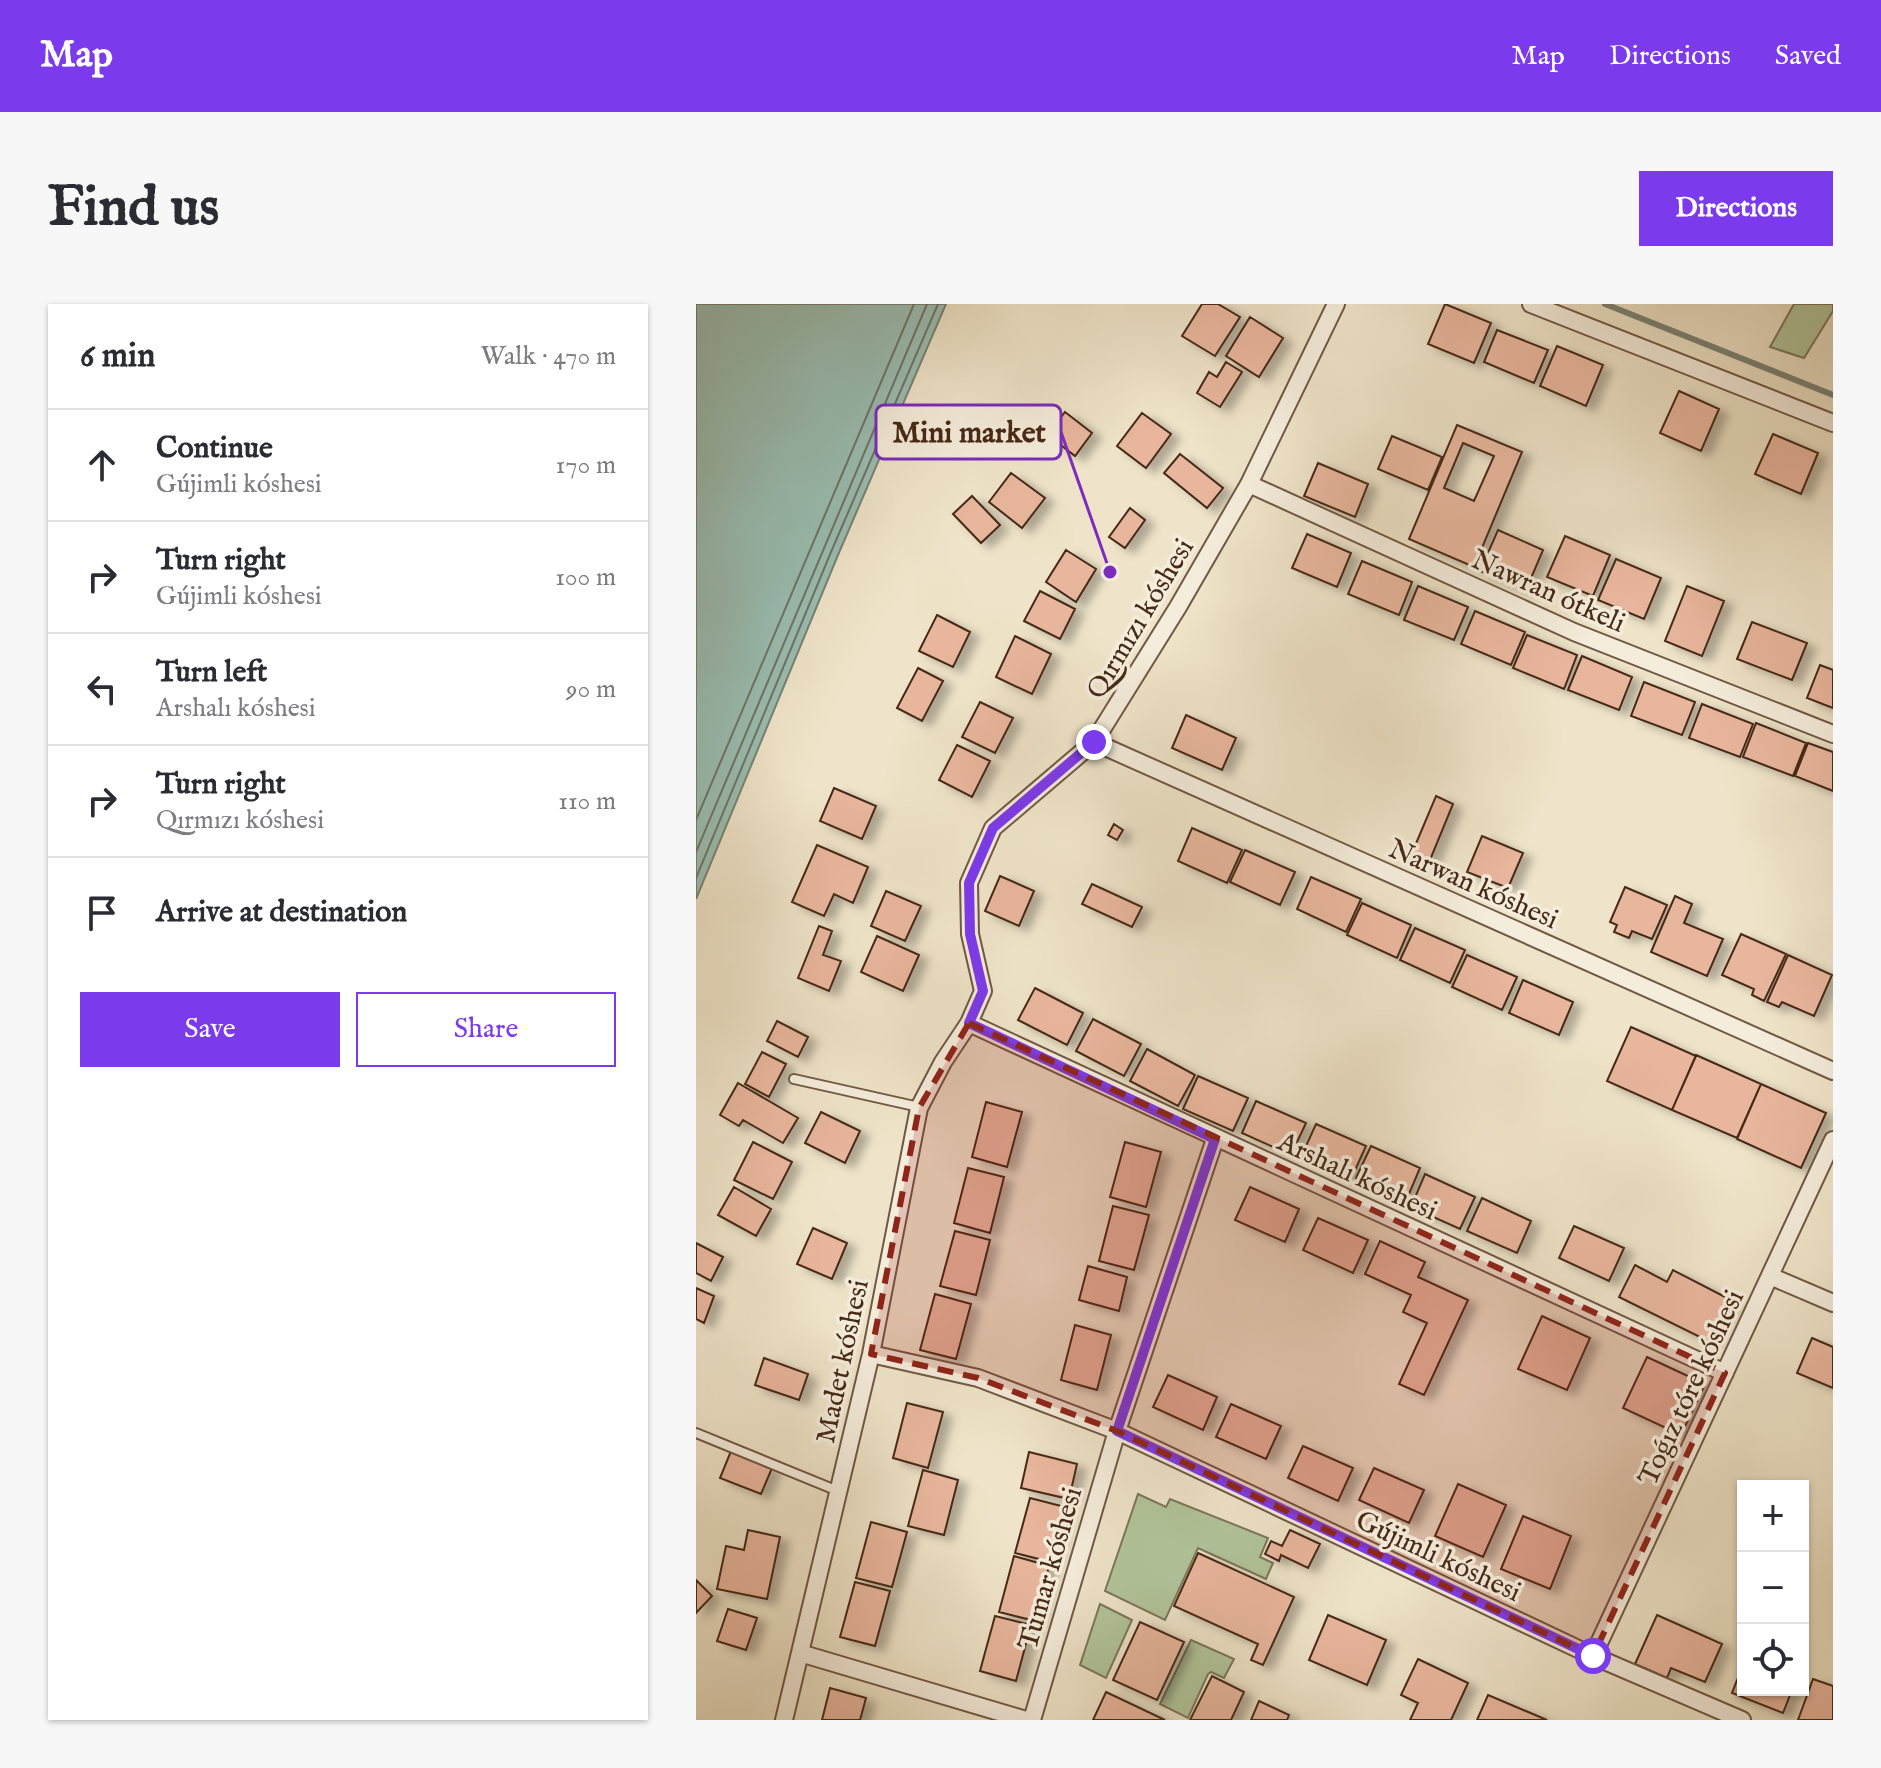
<!DOCTYPE html>
<html lang="en">
<head>
<meta charset="utf-8">
<style>
  body { margin:0; font-family:"IM FELL English",serif; background:#f7f7f7; color:#2b2b33 }
  .controls { position:absolute; right:24px; bottom:24px; display:grid; overflow:hidden; border-radius:0px; box-shadow:0 2px 6px #0004 }
  .controls button { width:72px; height:72px; display:grid; place-items:center; padding:0; border:0; border-bottom:2px solid #e1e1e2; background:#fff; color:#2b2b33; font:40px sans-serif }
  .stop { position:absolute; width:24px; height:24px; margin:-18px; border:6px solid #7c3aed; border-radius:50%; background:#fff }
  .stop.end { background:#7c3aed; border-color:#fff; box-shadow:0 2px 8px #0008 }
  .list { margin:0; padding:0; list-style:none }
  h2 { display:flex; justify-content:space-between; align-items:center; height:104px; margin:0; padding:0 32px; font-size:34px }
  h2 small { font-size:26px; font-weight:400; color:#7c7c81 }
  .list li { display:grid; grid-template-columns:52px 1fr auto; gap:24px; align-items:center; box-sizing:border-box; height:112px; padding:0 32px; border-top:2px solid #e1e1e2 }
  .list b { display:block; font-size:30px; white-space:nowrap }
  .list p { margin:0; font-size:26px; white-space:nowrap; color:#7c7c81 }
  .list em { font-size:26px; font-style:normal; color:#7c7c81 }
  .actions { display:flex; gap:16px; padding:24px 32px }
  .actions a { flex:1; padding:18px 0; border:2px solid #7c3aed; border-radius:0px; text-align:center; font-size:28px; color:#7c3aed }
  .actions .main { background:#7c3aed; color:#fff }
  .icon { flex:none; width:44px; height:44px; fill:none; stroke:currentColor; stroke-width:2; stroke-linecap:round; stroke-linejoin:round }
  .map { position:relative; flex:none; width:1137px; height:1416px; overflow:hidden; border-radius:0px }
  header { display:flex; align-items:center; gap:48px; box-sizing:border-box; height:112px; padding:0 40px; background:#7c3aed; color:#fff }
  header strong { font-size:38px }
  nav { display:flex; gap:44px; margin-inline-start:auto; font-size:28px }
  .intro { display:flex; align-items:center; justify-content:space-between; box-sizing:border-box; height:192px; padding:0 48px }
  h1 { margin:0; font-size:56px }
  .button { padding:20px 36px; border-radius:0px; background:#7c3aed; color:#fff; font-size:28px; font-weight:700 }
  main { display:flex; gap:48px; padding:0 48px }
  aside { flex:1; background:#fff; border-radius:0px; box-shadow:0 2px 6px #0004 }
  .map>svg:first-child { display:block }
</style>
</head>
<body>
<header>
<strong>Map</strong>
<nav><a>Map</a><a>Directions</a><a>Saved</a></nav>
</header>
<div class="intro"><h1>Find us</h1><a class="button">Directions</a></div>
<main>
<aside>
<h2>6 min<small>Walk · 470 m</small></h2>
<ul class="list">
<li><svg class="icon" aria-label="ahead" viewBox="0 0 24 24"><path d="M12 20V5M6 11l6-6 6 6"/></svg><div><b>Continue</b><p>Gújimli kóshesi</p></div><em>170 m</em></li>
<li><svg class="icon" aria-label="right" viewBox="0 0 24 24"><path d="M7 20v-9h11M14 6l5 5-5 5"/></svg><div><b>Turn right</b><p>Gújimli kóshesi</p></div><em>100 m</em></li>
<li><svg class="icon" aria-label="left" viewBox="0 0 24 24"><path d="M17 20v-9H6M10 6l-5 5 5 5"/></svg><div><b>Turn left</b><p>Arshalı kóshesi</p></div><em>90 m</em></li>
<li><svg class="icon" aria-label="right" viewBox="0 0 24 24"><path d="M7 20v-9h11M14 6l5 5-5 5"/></svg><div><b>Turn right</b><p>Qırmızı kóshesi</p></div><em>110 m</em></li>
<li><svg class="icon" aria-label="arrive" viewBox="0 0 24 24"><path d="M6 21V4h12l-3 4 3 4H6"/></svg><div><b>Arrive at destination</b></div></li>
</ul>
<div class="actions"><a class="main">Save</a><a>Share</a></div>
</aside>
<div class="map">
<svg width="1137" height="1416" viewBox="0 0 1137 1416">
  <defs>
    <filter id="shadow"><feDropShadow dx="9" dy="5" stdDeviation="4" flood-color="#0004"/></filter>
  </defs>
  <rect width="100%" height="100%" fill="#efe4c9"/>
  <filter id="stains"><feTurbulence type="fractalNoise" baseFrequency=".0025" numOctaves="4"/><feColorMatrix values="0 0 0 0 .2 0 0 0 0 .09 0 0 0 0 .02 0 0 0 .5 -.17"/></filter>
  <radialGradient id="worn" r=".72"><stop offset=".6" stop-color="#630" stop-opacity="0"/><stop offset="1" stop-color="#630" stop-opacity=".3"/></radialGradient>
  <path fill="#b2c59c" stroke="#7c775a" stroke-width="2" d="M1098 0H1137V7L1108 54 1074 43Z
    M442 1190 470 1203 474 1195 572 1234 564 1253 577 1259 570 1275 502 1244 469 1316 409 1287Z
    M404 1300 436 1316 410 1374 384 1361Z
    M495 1336 538 1355 528 1374 515 1368 512 1370 492 1414 464 1400Z"/>
  <path fill="#9abfb4" stroke="#798375" stroke-width="2" d="M0 0H250L142 251 0 595Z"/>
  <g fill="none" stroke-linecap="round" stroke-linejoin="round">
    <path stroke="#707466" stroke-width="2" d="M0 516 218 0
      M0 548 231 0
      M0 574 135 248 242 0"/>
    <path stroke="#798375" stroke-width="6" d="M909 0 1137 91"/>
  </g>
  <path fill="#e8b69d" stroke="#472917" stroke-width="2" fill-rule="evenodd" filter="url(#shadow)" d="M506 0H522L544 13 519 52 486 32Z
    M749 0 795 19 778 59 732 40Z
    M554 13 587 34 563 73 530 52Z
    M801 26 852 46 838 79 788 58Z
    M861 42 907 61 890 102 844 82Z
    M530 58 546 68 524 103 501 89 513 68 521 73Z
    M983 87 1023 105 1005 147 964 129Z
    M369 108 396 129 379 152 352 131Z
    M446 109 475 130 450 164 421 142Z
    M761 121 826 148 778 263 713 235ZM767 139 798 152 778 197 748 184Z
    M1077 130 1122 149 1105 190 1059 170Z
    M696 132 746 153 732 186 682 165Z
    M484 150 527 184 511 204 468 169Z
    M622 159 672 180 659 213 608 192Z
    M315 169 349 194 326 224 293 198Z
    M276 192 304 221 285 239 257 210Z
    M434 204 449 216 429 244 413 233Z
    M802 226 847 246 830 286 784 267Z
    M611 230 655 249 641 283 596 264Z
    M869 232 914 251 897 292 851 273Z
    M370 246 400 265 380 298 350 278Z
    M920 255 965 274 948 315 902 296Z
    M666 257 716 278 703 311 652 290Z
    M722 282 772 303 758 336 708 316Z
    M991 282 1028 297 1006 352 969 337Z
    M344 287 379 305 364 335 328 317Z
    M779 307 829 328 815 361 765 340Z
    M241 311 274 328 257 363 223 347Z
    M1056 318 1111 339 1096 376 1041 355Z
    M831 331 881 351 868 385 817 364Z
    M319 332 355 350 336 390 300 373Z
    M886 352 936 373 923 406 872 386Z
    M1124 361 1137 366V404L1111 394Z
    M222 364 247 377 226 417 201 404Z
    M948 378 999 398 986 431 935 412Z
    M284 398 317 414 299 449 266 433Z
    M1006 400 1057 420 1044 453 993 434Z
    M490 411 540 434 526 466 476 444Z
    M1060 419 1110 439 1097 472 1047 453Z
    M1112 439 1137 448V487L1099 472Z
    M261 441 294 457 276 493 243 476Z
    M138 484 180 502 166 535 124 517Z
    M740 492 757 500 734 556 716 549Z
    M418 520 427 526 421 536 412 531Z
    M496 524 546 546 531 579 482 557Z
    M786 532 827 549 812 584 771 568Z
    M121 541 172 563 157 599 138 590 128 612 96 598Z
    M549 546 599 568 584 601 534 578Z
    M304 572 338 587 323 622 289 607Z
    M615 573 665 595 650 628 601 605Z
    M396 580 446 603 436 623 386 600Z
    M929 583 971 601 956 635 936 627 933 634 918 628 921 621 914 618Z
    M190 587 225 602 209 637 175 622Z
    M979 592 996 600 988 619 1027 635 1011 672 955 648Z
    M666 599 715 621 701 654 651 631Z
    M123 622 136 627 127 651 145 657 133 687 102 674Z
    M719 624 769 646 754 679 704 656Z
    M1045 630 1090 650 1068 697 1056 691 1058 685 1026 671Z
    M181 632 223 651 207 687 165 668Z
    M771 651 821 673 806 706 756 683Z
    M1092 651 1136 671 1118 712 1086 698 1083 703 1071 698Z
    M827 676 877 698 863 731 813 709Z
    M339 684 387 709 371 741 322 716Z
    M397 715 445 740 428 772 380 747Z
    M81 717 112 733 102 753 71 737Z
    M935 723 1000 752 976 806 911 777Z
    M451 745 499 771 482 802 434 777Z
    M66 748 90 760 73 793 49 780Z
    M1000 751 1065 780 1041 834 976 806Z
    M502 772 552 794 537 827 487 805Z
    M42 779 102 814 87 839 47 816 43 822 24 811Z
    M1065 780 1130 809 1105 864 1041 835Z
    M560 797 610 819 595 851 546 829Z
    M290 798 326 808 311 863 276 853Z
    M125 808 164 827 149 859 109 839Z
    M620 820 670 842 655 875 605 853Z
    M57 838 96 858 77 895 38 876Z
    M429 838 465 848 450 903 414 893Z
    M675 842 724 864 710 897 660 874Z
    M272 864 308 873 294 929 258 919Z
    M729 870 779 893 764 925 715 903Z
    M38 883 75 905 60 932 22 911Z
    M554 883 603 905 589 938 539 916Z
    M786 894 835 917 821 949 771 927Z
    M417 902 453 911 438 966 403 957Z
    M622 914 672 936 657 969 607 946Z
    M878 922 928 944 913 977 863 954Z
    M117 924 151 939 136 975 101 960Z
    M259 927 294 936 280 991 244 982Z
    M684 937 729 958 722 973 772 996 728 1091 703 1080 731 1019 707 1008 715 991 669 970Z
    M0 939 27 953 15 977 0 969Z
    M939 961 971 978 977 966 1035 996 1014 1038 923 993Z
    M392 962 431 973 423 1007 383 996Z
    M0 984 18 992 8 1019 0 1015Z
    M239 990 275 1000 260 1055 224 1046Z
    M846 1012 894 1034 871 1086 822 1065Z
    M379 1021 415 1031 401 1086 365 1076Z
    M1116 1034 1137 1043V1084L1101 1069Z
    M951 1053 1009 1080 985 1131 927 1104Z
    M68 1054 112 1070 103 1096 59 1081Z
    M472 1071 521 1093 507 1126 457 1103Z
    M211 1099 247 1108 232 1164 197 1154Z
    M535 1100 585 1122 570 1155 520 1133Z
    M607 1142 657 1164 642 1197 592 1174Z
    M35 1147 76 1164 65 1190 24 1174Z
    M333 1148 381 1160 373 1195 325 1184Z
    M678 1164 728 1186 713 1219 663 1196Z
    M227 1166 262 1176 248 1231 212 1222Z
    M762 1180 810 1201 787 1253 739 1232Z
    M334 1194 369 1203 355 1258 319 1249Z
    M827 1212 875 1232 854 1285 805 1265Z
    M175 1218 211 1228 196 1283 160 1274Z
    M52 1226 84 1233 71 1295 21 1285 30 1242 48 1246Z
    M594 1226 624 1240 612 1264 585 1251 583 1257 569 1250 575 1237 586 1242Z
    M502 1249 598 1293 567 1361 555 1356 562 1340 478 1302Z
    M318 1252 353 1262 339 1317 303 1308Z
    M0 1276 16 1292 0 1309Z
    M159 1278 194 1287 179 1342 144 1333Z
    M32 1305 61 1314 50 1346 21 1337Z
    M632 1311 690 1336 671 1381 613 1356Z
    M961 1311 1026 1340 1009 1378 975 1364 971 1374 939 1360Z
    M299 1312 335 1321 320 1377 284 1367Z
    M444 1318 488 1338 461 1396 417 1376Z
    M722 1355 772 1379 755 1416H714L722 1399 705 1391Z
    M1047 1361V1386H1096L1087 1409 1036 1389Z
    M516 1372 548 1388 535 1416H494Z
    M1117 1375 1137 1382V1416H1102Z
    M134 1384 170 1394 164 1416H126Z
    M410 1388 469 1416H397Z
    M792 1391 851 1416H781Z
    M563 1397 593 1411 591 1416H555Z"/>
  <g fill="none" stroke-linecap="round" stroke-linejoin="round">
    <defs>
      <path id="lane" d="M98 775 223 803
        M0 1129 142 1187"/>
      <path id="street" d="M835 0 1137 119
        M553 180 878 328 1137 430
        M398 438 1137 767
        M273 719 1029 1069
        M1074 972 1137 999
        M175 1050 282 1074 421 1127 897 1352 1046 1416
        M104 1349 330 1416
        M897 1352 1137 836
        M88 1416 175 1050 223 804 247 758 273 719 287 687 274 630 273 579 297 524 398 438 482 303 553 180 640 0
        M336 1416 421 1127 519 835"/>
    </defs>
    <use href="#lane" stroke="#715844" stroke-width="12"/>
    <use href="#street" stroke="#715844" stroke-width="20"/>
    <use href="#lane" stroke="#f5eddc" stroke-width="8"/>
    <use href="#street" stroke="#f5eddc" stroke-width="16"/>
  </g>
  <g fill="none" stroke-linecap="round" stroke-linejoin="round">
    <path stroke="#7c3aed" stroke-width="10" d="M398 438 297 524 273 579 274 630 287 687 273 719 519 835 421 1127 897 1352"/>
  </g>
  <path fill="#8f2418" fill-opacity="0.2" stroke="#8f2418" stroke-width="6" stroke-dasharray="16 10" stroke-linejoin="round" d="M273 719 1029 1069 897 1352 421 1127 282 1074 175 1050 223 804Z"/>
  <g text-anchor="middle" stroke-width="7" stroke-linejoin="round" paint-order="stroke">
    <g font-size="28" fill="#472917" stroke="#f5eddc">
      <text transform="translate(853 286) rotate(24)" y="10">Nawran ótkeli</text>
      <text transform="translate(443 314) rotate(-59)" y="10">Qırmızı kóshesi</text>
      <text transform="translate(778 579) rotate(24)" y="10">Narwan kóshesi</text>
      <text transform="translate(662 871) rotate(25)" y="10">Arshalı kóshesi</text>
      <text transform="translate(145 1057) rotate(-78)" y="10">Madet kóshesi</text>
      <text transform="translate(994 1083) rotate(-65)" y="10">Toǵız tóre kóshesi</text>
      <text transform="translate(743 1251) rotate(25)" y="10">Gújimli kóshesi</text>
      <text transform="translate(353 1264) rotate(-74)" y="10">Tumar kóshesi</text>
    </g>
  </g>
  <path fill="none" stroke="#7b2cbf" stroke-width="3" d="M414 268L365 128"/>
  <circle fill="#7b2cbf" stroke="#f5eddc" stroke-width="3" cx="414" cy="268" r="8"/>
  <rect fill="#f5eddc" stroke="#7b2cbf" stroke-width="3" x="180" y="101" width="185" height="54" rx="8"/>
  <g font-size="30" text-anchor="middle" font-weight="bold" fill="#472917">
    <text x="273" y="138">Mini market</text>
  </g>
  <rect width="100%" height="100%" filter="url(#stains)"/>
  <rect width="100%" height="100%" fill="url(#worn)"/>
</svg>
<div class="controls">
<button>+</button>
<button>−</button>
<button><svg class="icon" aria-label="locate" viewBox="0 0 24 24"><circle cx="12" cy="12" r="6"/><path d="M12 2v4M12 18v4M2 12h4M18 12h4"/></svg></button>
</div>
<div class="stop" style="left:897px;top:1352px"></div>
<div class="stop end" style="left:398px;top:438px"></div>
</div>
</main>
</body>
</html>
